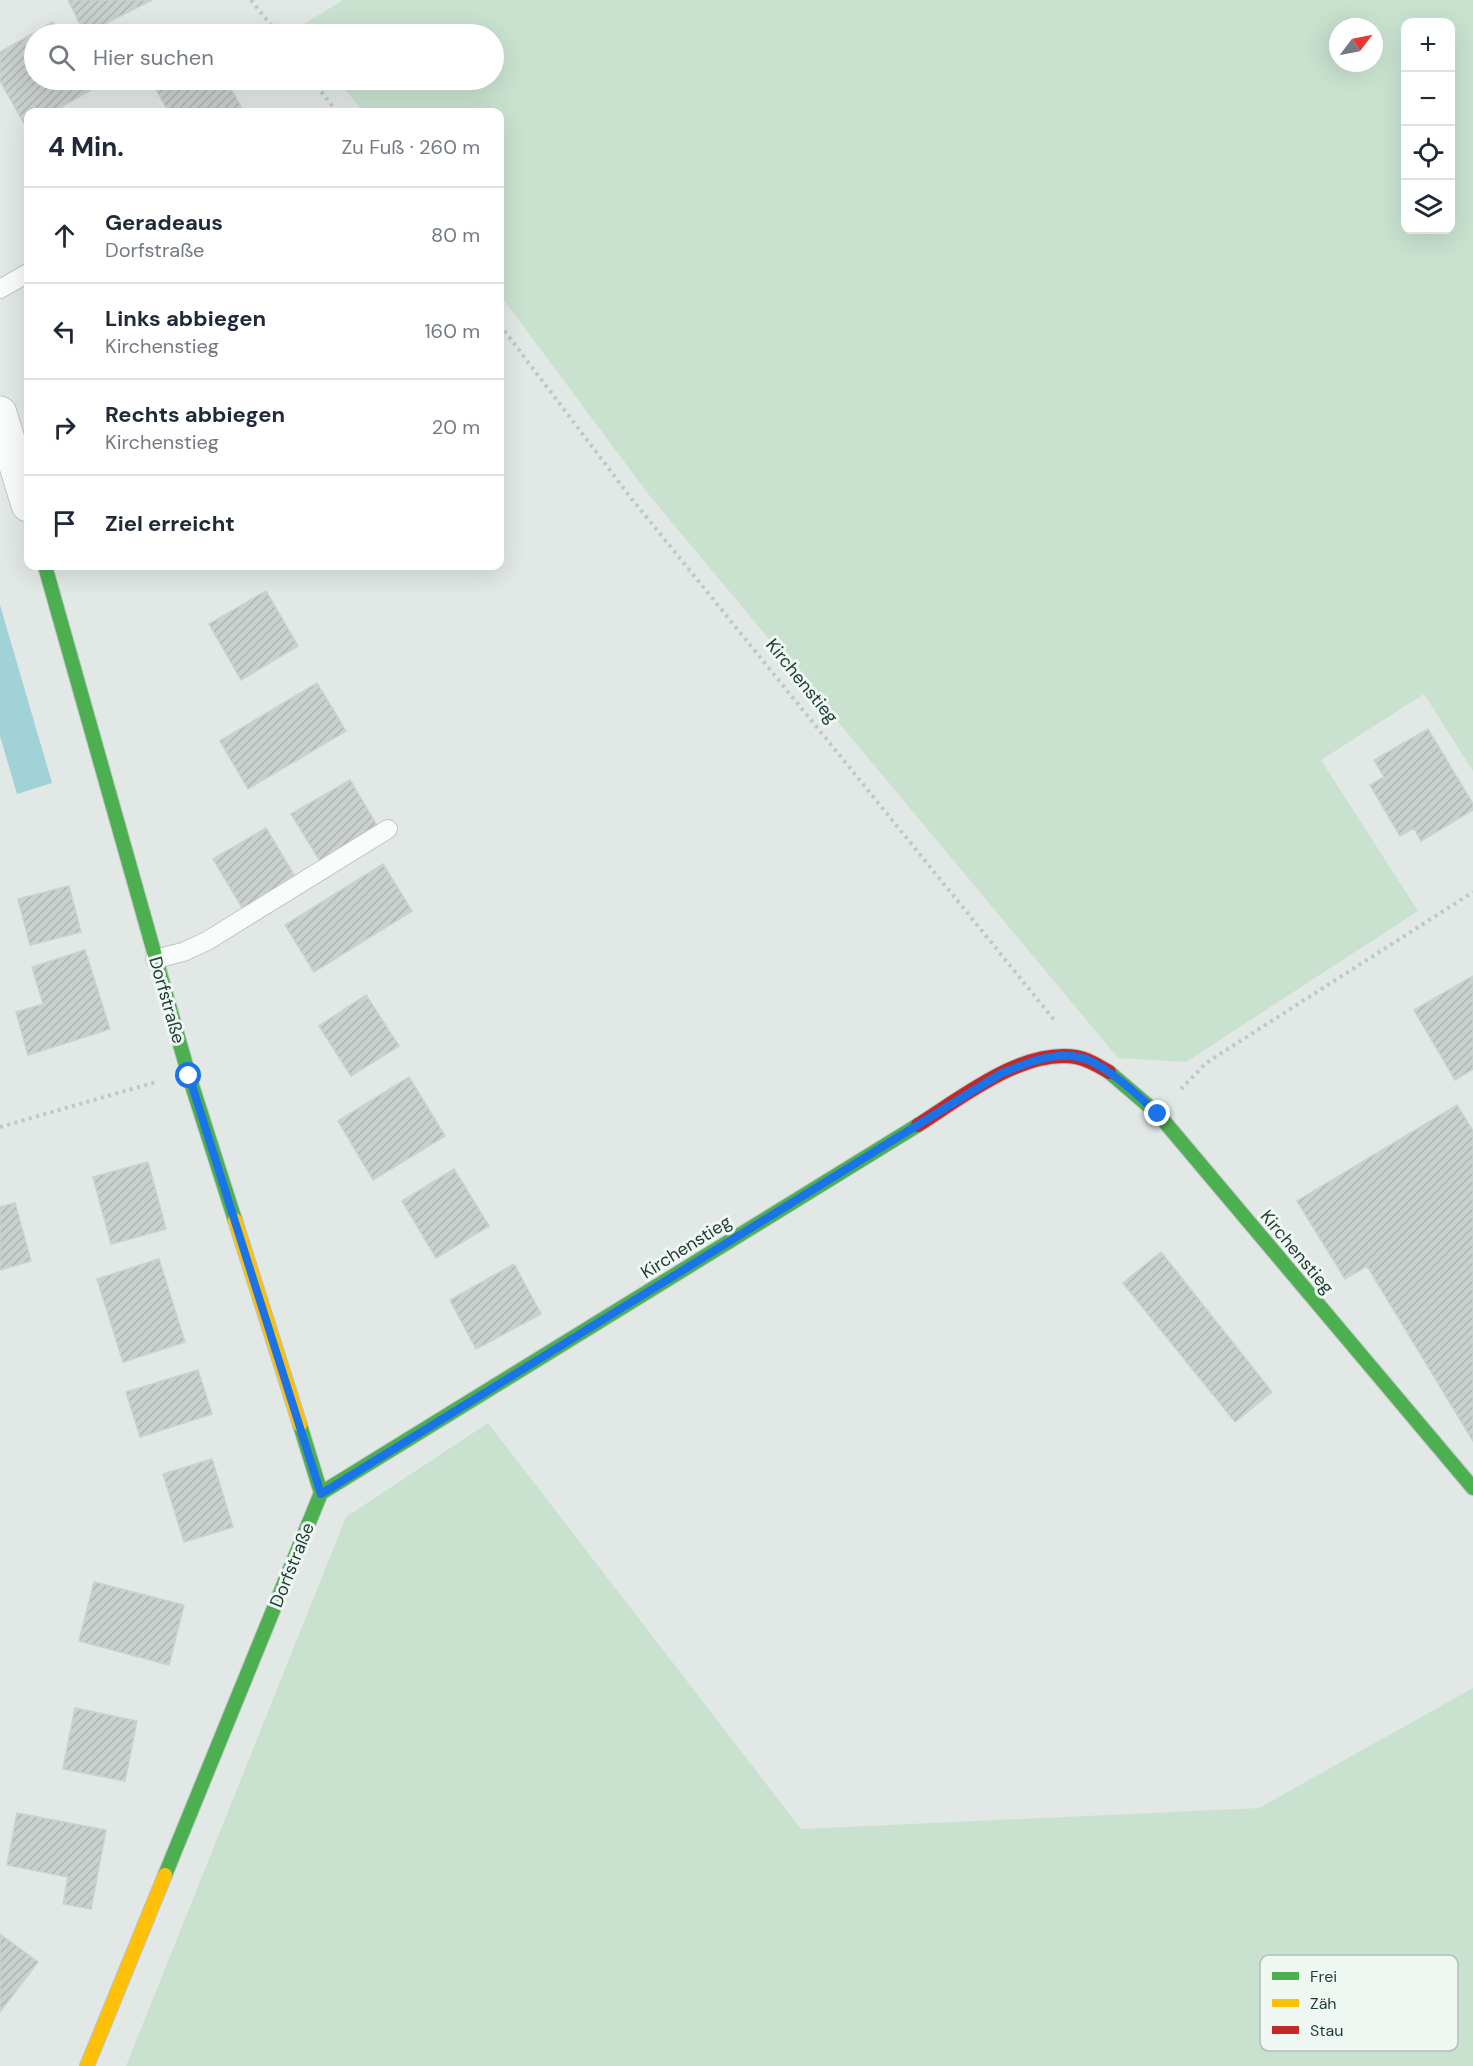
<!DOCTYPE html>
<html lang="de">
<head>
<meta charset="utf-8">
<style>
  body { margin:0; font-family:"DM Sans",sans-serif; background:#f2f2f3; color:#1f2937 }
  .controls { position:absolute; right:18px; top:18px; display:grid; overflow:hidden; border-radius:12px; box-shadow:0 6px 24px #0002 }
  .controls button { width:54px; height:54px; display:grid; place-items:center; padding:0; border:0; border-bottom:2px solid #e0e1e3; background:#fff; color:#1f2937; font:30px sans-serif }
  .compass { position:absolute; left:1329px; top:18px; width:54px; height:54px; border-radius:50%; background:#fff; box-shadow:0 6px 24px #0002; rotate:58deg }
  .stop { position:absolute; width:18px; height:18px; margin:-14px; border:4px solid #1a73e8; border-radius:50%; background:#fff }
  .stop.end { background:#1a73e8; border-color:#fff; box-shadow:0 2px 6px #0008 }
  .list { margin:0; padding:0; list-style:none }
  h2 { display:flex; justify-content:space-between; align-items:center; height:78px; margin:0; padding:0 24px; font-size:26px }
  h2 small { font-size:20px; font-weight:400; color:#747a83 }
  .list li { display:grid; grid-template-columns:39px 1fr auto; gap:18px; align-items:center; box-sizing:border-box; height:96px; padding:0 24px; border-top:2px solid #e0e1e3 }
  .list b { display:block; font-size:22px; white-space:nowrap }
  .list p { margin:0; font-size:20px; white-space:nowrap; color:#747a83 }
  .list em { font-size:20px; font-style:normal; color:#747a83 }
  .icon { flex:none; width:33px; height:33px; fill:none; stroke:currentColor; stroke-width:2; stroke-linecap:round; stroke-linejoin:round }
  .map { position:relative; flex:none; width:1473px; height:2066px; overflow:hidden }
  .search { position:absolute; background:#fff; box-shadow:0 6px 24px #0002; left:24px; top:24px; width:480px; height:66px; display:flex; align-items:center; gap:15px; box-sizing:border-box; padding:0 21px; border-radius:33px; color:#747a83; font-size:22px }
  .panel { position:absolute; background:#fff; box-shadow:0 6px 24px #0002; left:24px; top:108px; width:480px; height:462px; border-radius:12px }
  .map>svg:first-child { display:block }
</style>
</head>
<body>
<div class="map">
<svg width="1473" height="2066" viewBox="0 0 1473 2066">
  <defs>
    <pattern id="building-hatch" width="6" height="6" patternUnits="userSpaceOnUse" patternTransform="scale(1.5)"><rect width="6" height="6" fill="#cad0ce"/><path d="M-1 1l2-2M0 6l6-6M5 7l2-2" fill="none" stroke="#adb4b1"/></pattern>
  </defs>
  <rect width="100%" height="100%" fill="#e1e8e5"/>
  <path fill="#c9e2d0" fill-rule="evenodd" d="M343 0H1473V771L1424 694 1321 760 1418 911 1186 1062 1118 1058 649 495 500 295V112H363L338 80H494V34H304L299 27ZM1406 22H1450V230H1406ZM1338 27H1374V63H1338Z
    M488 1423 801 1829 1259 1808 1473 1688V2066H126L346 1517Z"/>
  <path fill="#a0d2d8" d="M0 605 52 783 17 794 0 736Z"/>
  <path fill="url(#building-hatch)" stroke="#cad1ce" stroke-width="1.5" d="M68 0H152L85 34Z
    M53 22 60 34H34V80H85L91 90 52 112H28V126L26 127 0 81V52Z
    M165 80H226L244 112H169L154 86Z
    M266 591 298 646 241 680 209 624Z
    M317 683 346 731 248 789 220 741Z
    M1428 729 1473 804V810L1421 841 1414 828 1400 836 1370 785 1384 777 1374 760Z
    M350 780 379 829 321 863 291 814Z
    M266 828 297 880 244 911 213 859Z
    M383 864 412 911 314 972 285 925Z
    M69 886 81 932 30 945 18 899Z
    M85 950 110 1029 28 1055 16 1012 43 1004 32 967Z
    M1473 976V1069L1455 1080 1414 1010Z
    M366 995 399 1046 351 1076 319 1026Z
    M409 1077 445 1136 373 1180 338 1121Z
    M1457 1105 1473 1131V1441L1367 1266 1345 1279 1297 1201Z
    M148 1162 166 1229 111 1244 93 1177Z
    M454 1169 489 1226 436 1258 402 1201Z
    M15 1203 31 1261 0 1270V1207Z
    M1161 1252 1272 1392 1235 1422 1123 1283Z
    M159 1259 185 1342 123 1362 97 1279Z
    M514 1264 541 1314 476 1349 450 1300Z
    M198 1370 212 1414 140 1437 126 1392Z
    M212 1459 233 1527 184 1542 163 1474Z
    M94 1582 184 1605 169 1665 79 1641Z
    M75 1708 137 1721 125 1781 63 1769Z
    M17 1813 106 1830 91 1909 63 1904 68 1877 7 1865Z
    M0 1934 38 1962 0 2012Z"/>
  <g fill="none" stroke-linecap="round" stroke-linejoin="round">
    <defs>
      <path id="lane" d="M0 289 28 273
        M155 959 183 952 207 941 388 829"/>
      <path id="street" d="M0 413 28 505"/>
      <path id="fast" d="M45 566 189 1076 235 1220
        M1109 1072 1158 1114 1473 1488
        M321 1493 918 1125
        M165 1875 321 1493 300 1425"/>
      <path id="slow" d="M235 1220 300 1425
        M87 2066 165 1875"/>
      <path id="jam" d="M918 1125C961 1098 1023 1048 1076 1057 1088 1059 1099 1066 1109 1072"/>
    </defs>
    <use href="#lane" stroke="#bec5c2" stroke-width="20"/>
    <use href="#street" stroke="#bec5c2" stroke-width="35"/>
    <use href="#fast" stroke="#bbc4c0" stroke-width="16"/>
    <use href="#slow" stroke="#bbc4c0" stroke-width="16"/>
    <use href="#jam" stroke="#bbc4c0" stroke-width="16"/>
    <path stroke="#bfc8c4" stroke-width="4" stroke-dasharray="3 4.5" stroke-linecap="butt" d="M251 0 278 34
      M312 80 337 112
      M500 325 631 498 1055 1021
      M1181 1089 1206 1063 1473 892
      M0 1127 156 1082"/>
    <use href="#lane" stroke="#fafcfb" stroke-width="18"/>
    <use href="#street" stroke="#fafcfb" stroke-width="33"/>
    <use href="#fast" stroke="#4caf50" stroke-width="14"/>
    <use href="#slow" stroke="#ffc107" stroke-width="14"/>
    <use href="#jam" stroke="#c62828" stroke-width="14"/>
  </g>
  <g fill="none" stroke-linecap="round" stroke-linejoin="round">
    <path stroke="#1a73e8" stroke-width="8" d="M189 1076 321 1494 1000 1074C1024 1064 1051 1052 1078 1057 1102 1061 1140 1097 1158 1114"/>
  </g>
  <g text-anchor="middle" stroke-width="6" stroke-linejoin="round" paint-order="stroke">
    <g font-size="18" fill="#1f3b32" stroke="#eff7f3">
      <text transform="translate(802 681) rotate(51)" y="6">Kirchenstieg</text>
      <text transform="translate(167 1000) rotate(74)" y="6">Dorfstraße</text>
      <text transform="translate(686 1247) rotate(-32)" y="6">Kirchenstieg</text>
      <text transform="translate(1297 1252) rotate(50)" y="6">Kirchenstieg</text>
      <text transform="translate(292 1565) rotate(-68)" y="6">Dorfstraße</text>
    </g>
  </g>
  <rect x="1260" y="1955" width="198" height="96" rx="9" fill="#eff7f3" stroke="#b1bfb9" stroke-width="1.5"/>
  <rect x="1272" y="1972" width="27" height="8" fill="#4caf50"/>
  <rect x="1272" y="1999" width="27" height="8" fill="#ffc107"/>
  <rect x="1272" y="2026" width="27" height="8" fill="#c62828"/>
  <g font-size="16" fill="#1f3b32">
    <text x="1310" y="1982">Frei</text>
    <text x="1310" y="2009">Zäh</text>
    <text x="1310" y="2036">Stau</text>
  </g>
</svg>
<div class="controls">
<button>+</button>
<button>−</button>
<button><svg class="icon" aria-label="locate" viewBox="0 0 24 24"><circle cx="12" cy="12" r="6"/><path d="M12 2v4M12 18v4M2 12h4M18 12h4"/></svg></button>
<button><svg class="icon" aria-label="layers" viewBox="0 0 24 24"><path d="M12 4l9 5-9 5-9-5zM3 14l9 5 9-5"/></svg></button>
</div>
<svg class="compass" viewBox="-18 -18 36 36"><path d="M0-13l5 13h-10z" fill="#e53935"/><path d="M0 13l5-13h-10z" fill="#747a83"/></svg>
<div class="stop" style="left:189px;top:1076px"></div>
<div class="stop end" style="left:1158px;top:1114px"></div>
<div class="search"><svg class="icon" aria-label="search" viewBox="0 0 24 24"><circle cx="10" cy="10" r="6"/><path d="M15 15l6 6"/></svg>Hier suchen</div>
<section class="panel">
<h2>4 Min.<small>Zu Fuß · 260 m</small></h2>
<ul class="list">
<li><svg class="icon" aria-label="ahead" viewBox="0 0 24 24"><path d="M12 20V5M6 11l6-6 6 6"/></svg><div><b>Geradeaus</b><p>Dorfstraße</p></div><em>80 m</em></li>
<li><svg class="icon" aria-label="left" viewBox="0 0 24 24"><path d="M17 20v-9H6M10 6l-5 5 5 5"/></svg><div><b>Links abbiegen</b><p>Kirchenstieg</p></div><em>160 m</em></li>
<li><svg class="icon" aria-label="right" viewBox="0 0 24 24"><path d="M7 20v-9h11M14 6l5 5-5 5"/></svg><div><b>Rechts abbiegen</b><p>Kirchenstieg</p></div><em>20 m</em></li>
<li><svg class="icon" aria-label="arrive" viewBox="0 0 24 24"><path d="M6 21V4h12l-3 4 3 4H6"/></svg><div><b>Ziel erreicht</b></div></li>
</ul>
</section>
</div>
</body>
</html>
